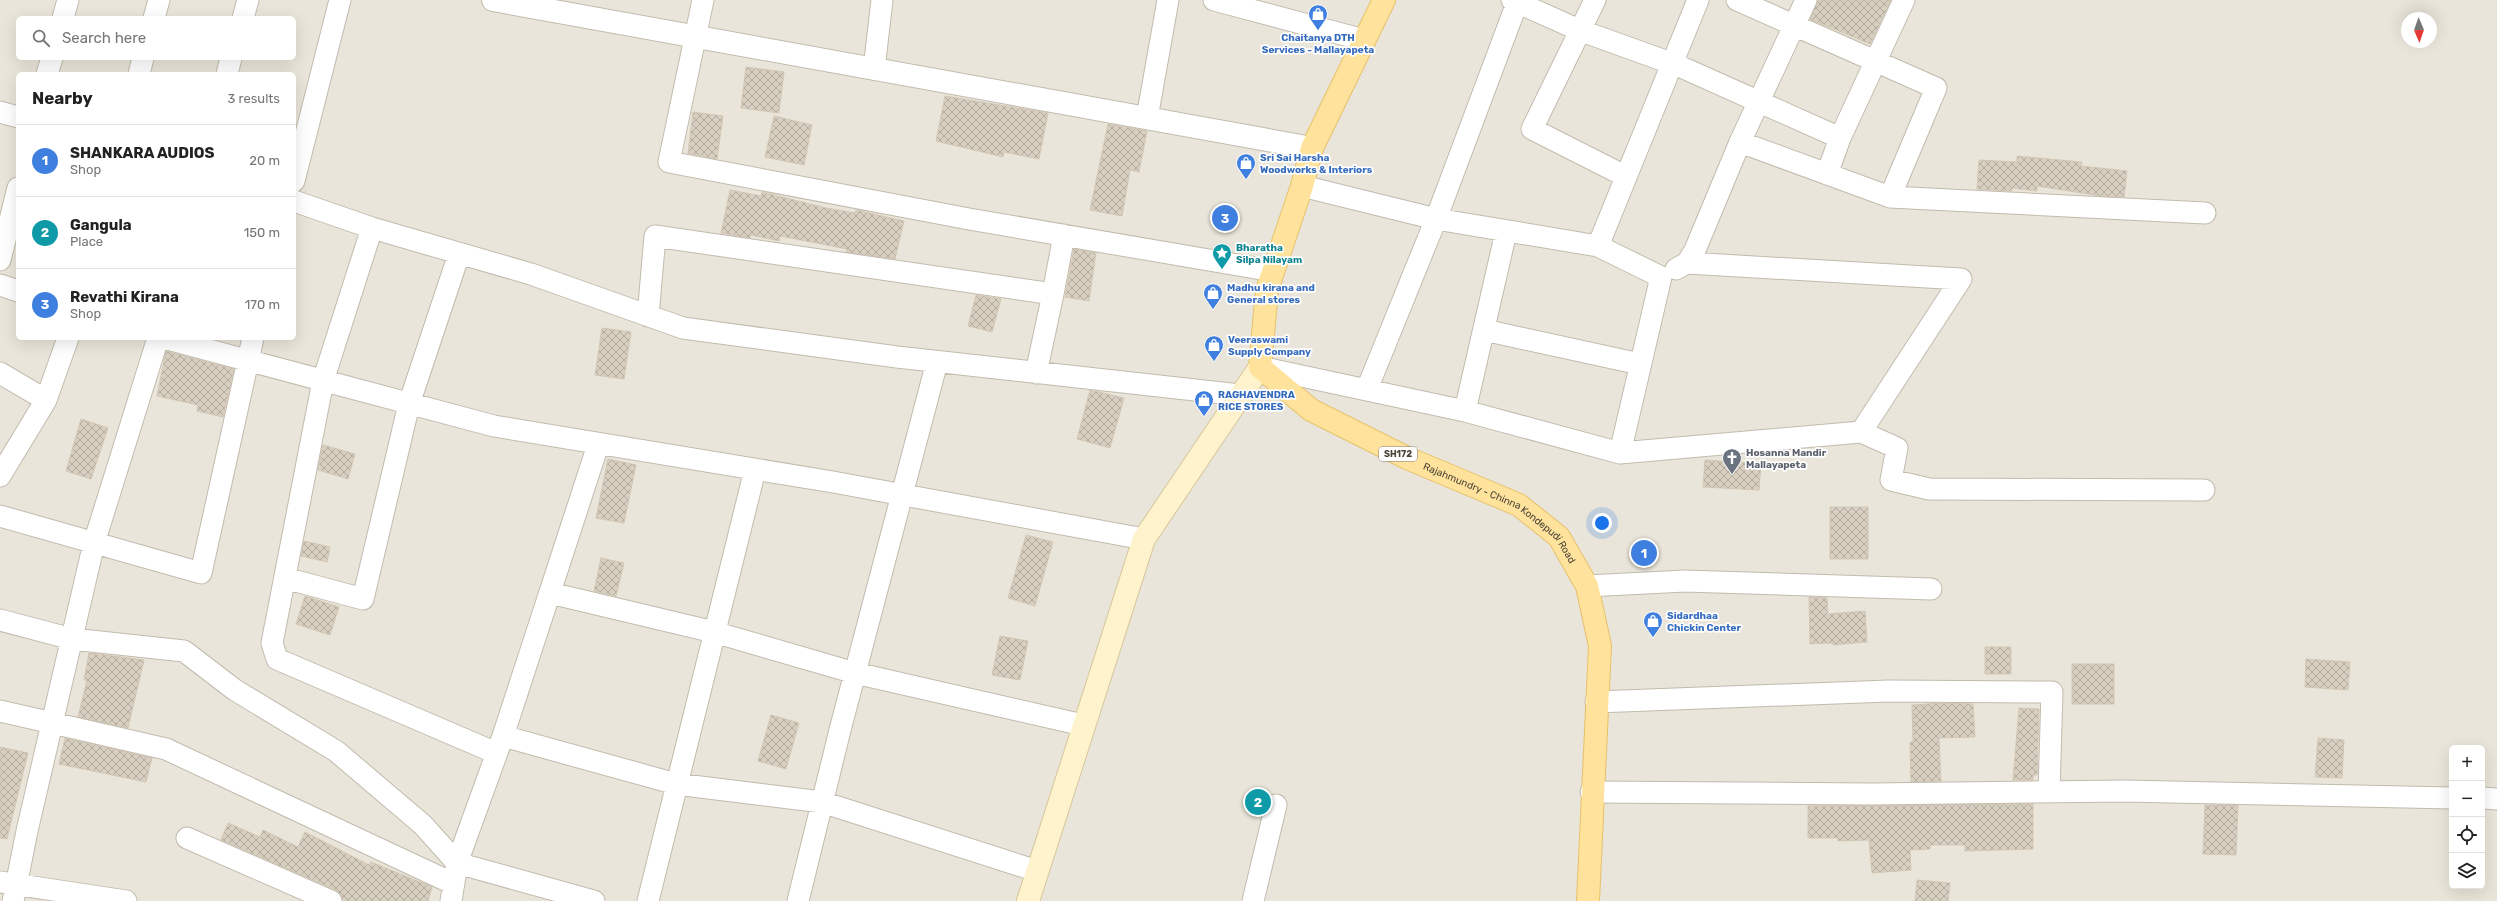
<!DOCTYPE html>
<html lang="en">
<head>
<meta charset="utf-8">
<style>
  body { margin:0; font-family:Rubik,sans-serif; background:#f6f6f6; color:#222 }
  .controls { position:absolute; right:12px; bottom:12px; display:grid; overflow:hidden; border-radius:6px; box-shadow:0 4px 16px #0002 }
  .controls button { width:36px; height:36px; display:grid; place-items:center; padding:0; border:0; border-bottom:1px solid #e0e0e0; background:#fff; color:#222; font:20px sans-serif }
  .compass { position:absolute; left:2401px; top:12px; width:36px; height:36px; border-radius:50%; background:#fff; box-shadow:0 4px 16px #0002; rotate:178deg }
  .you { position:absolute; left:1602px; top:523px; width:14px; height:14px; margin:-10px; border:3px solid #fff; border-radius:50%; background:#1a73e8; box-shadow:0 0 0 6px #1a73e833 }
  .badge { display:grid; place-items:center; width:26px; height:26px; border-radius:50%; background:#ea580c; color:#fff; font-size:13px; font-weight:700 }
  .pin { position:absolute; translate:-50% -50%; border:2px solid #fff; box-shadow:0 1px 4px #0006 }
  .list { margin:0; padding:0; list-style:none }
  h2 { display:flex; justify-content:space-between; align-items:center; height:52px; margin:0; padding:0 16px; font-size:17px }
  h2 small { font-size:13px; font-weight:400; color:#767676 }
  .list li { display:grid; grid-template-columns:26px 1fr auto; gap:12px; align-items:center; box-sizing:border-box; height:72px; padding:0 16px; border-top:1px solid #e0e0e0 }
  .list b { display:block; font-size:15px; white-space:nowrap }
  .list p { margin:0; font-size:13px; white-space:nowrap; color:#767676 }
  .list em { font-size:13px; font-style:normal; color:#767676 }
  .icon { flex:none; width:22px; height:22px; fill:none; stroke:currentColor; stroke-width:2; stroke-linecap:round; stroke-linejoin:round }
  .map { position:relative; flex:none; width:2497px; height:901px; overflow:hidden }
  .search { position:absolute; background:#fff; box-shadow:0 4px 16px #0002; left:16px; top:16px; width:280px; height:44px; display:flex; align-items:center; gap:10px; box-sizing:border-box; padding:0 14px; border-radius:6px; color:#767676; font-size:15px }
  .panel { position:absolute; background:#fff; box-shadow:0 4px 16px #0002; left:16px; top:72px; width:280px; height:268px; border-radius:6px }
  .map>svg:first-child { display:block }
</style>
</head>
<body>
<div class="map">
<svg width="2497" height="901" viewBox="0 0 2497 901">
  <defs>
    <pattern id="building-cross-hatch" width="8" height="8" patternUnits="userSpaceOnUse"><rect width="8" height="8" fill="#d8cfc1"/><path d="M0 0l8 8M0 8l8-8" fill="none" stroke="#b1aa9e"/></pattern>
  </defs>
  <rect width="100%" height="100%" fill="#f6f3ec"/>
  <path fill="#eae5da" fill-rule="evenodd" d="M0 0H2497V901H0ZM18 18H294V58H18ZM2407 18H2431V42H2407ZM18 74H294V338H18ZM2452 748H2482V886H2452Z"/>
  <path fill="url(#building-cross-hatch)" stroke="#d3c7b4" d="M1818 0H1891L1870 44 1810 19Z
    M746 67 784 72 779 113 741 108Z
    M945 96 1048 113 1039 159 1004 152 1003 157 936 141Z
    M693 112 723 116 717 159 688 153Z
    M774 116 812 125 804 165 765 157Z
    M1108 124 1147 131 1139 172 1130 170 1122 216 1090 210Z
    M2017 156 2082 162 2081 166 2127 171 2124 197 2101 196 2037 186V191L2012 188V191L1977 189 1979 160 2017 162Z
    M730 190 761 196 762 192 826 208 855 213 856 210 904 221 895 259 846 252 847 249 780 236 779 241 751 235 750 238 721 233Z
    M1074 249 1096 253 1089 301 1065 297Z
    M976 295 1001 299 992 332 968 326Z
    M602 328 631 332 624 379 595 375Z
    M166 351 234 369 223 417 197 411 198 405 157 396Z
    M1090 390 1124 398 1110 448 1077 439Z
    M81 419 108 428 91 479 66 471Z
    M323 445 355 454 348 479 318 470Z
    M608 459 636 465 624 523 596 518Z
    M1705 460 1761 464 1759 490 1703 487Z
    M1830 507H1868V559H1830Z
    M1026 535 1053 542 1035 606 1008 598Z
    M304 541 330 547 327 562 301 556Z
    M601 558 624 563 616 596 594 591Z
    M305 596 339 607 330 635 296 624Z
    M1809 597 1827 598 1828 614 1865 611 1867 642 1833 645V643L1810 644Z
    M1000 636 1028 641 1020 680 992 675Z
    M1985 647H2011V674H1985Z
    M89 653 144 660 128 728 78 717 87 680H84Z
    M2306 659 2350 662 2348 690 2305 687Z
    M2072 664H2114V704H2072Z
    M1942 703 1973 704 1975 737 1939 738 1941 781 1911 782 1910 742H1913L1912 705Z
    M2019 708 2039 709 2037 775H2033V780H2013Z
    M771 715 799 723 786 769 758 761Z
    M65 738 152 758 146 782 59 764Z
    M2318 738 2344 740 2342 778 2315 777Z
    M0 747 28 753 7 839 0 838Z
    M2033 804V849L1965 851V845H1930V849L1910 850 1911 870 1872 873 1869 840 1838 841V838H1808V806Z
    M2205 805H2238L2236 855 2203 854Z
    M228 823 260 837 263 830 298 847 305 832 369 865 371 862 432 887 428 901H344L336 890 221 840Z
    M1917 880 1950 883 1948 901H1915Z"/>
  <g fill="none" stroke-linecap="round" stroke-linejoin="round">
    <defs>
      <path id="minor" d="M703 0 669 162 969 219 1273 271
        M1214 0 1364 40
        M1512 0 1579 30 1679 66 1840 138
        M1595 0 1532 129 1625 176
        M1737 0 1936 88 1890 197
        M63 18 68 0
        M154 18 159 0
        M243 18 248 0
        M874 69 882 0
        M47 74 52 58
        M139 74 143 58
        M227 74 231 58
        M0 112 18 117
        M1147 118 1168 0
        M1740 142 1890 197 2205 213
        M1827 174 1840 138 1904 0
        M294 181 340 0
        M294 201 372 228 531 274 683 328 897 357 1240 395
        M372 228 323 381 272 643 277 659 496 753
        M1598 246 1698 0
        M0 260 18 188
        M1676 269 1687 263 1695 250 1740 142 1806 0
        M0 285 18 291
        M1053 294 1064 235
        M648 316 655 236 1053 294 1036 373
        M1484 330 1640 364
        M164 338 494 426 833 482 1144 539
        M1260 367 1465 411 1620 453 1661 277 1598 246 1436 219 1302 186
        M0 373 46 400
        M1367 389 1436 219 1517 3
        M1465 411 1506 232
        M1861 432 1897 448 1891 480 1929 489 2204 490
        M1620 453 1861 432 1961 279 1687 263
        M0 476 46 400 68 338
        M0 516 201 573 253 338
        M285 578 363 599 409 404 459 254
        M1587 586 1685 581 1931 589
        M550 593 714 632 855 673 1083 725
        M0 620 72 639 184 651 235 690 336 751 423 825 457 863 594 901
        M1596 702 1888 691 2052 692 2049 792
        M0 711 166 749 454 884
        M503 736 676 784 822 802 1037 871
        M1591 792 1872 794 2125 791 2452 798
        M2482 798 2497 799
        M187 838 331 901
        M0 882 126 901
        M13 901 27 831 94 543 158 338
        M451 901 457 863 503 736 598 445
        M648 901 755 470
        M798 901 840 730 937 362
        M1253 901 1276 805"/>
      <path id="tertiary" d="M493 0 1312 148"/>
      <path id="secondary" d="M1028 901 1144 539 1260 367"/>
      <g id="primary">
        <path id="s1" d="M1384 0 1312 148 1302 186 1267 290 1260 367 1311 410 1407 458 1519 505 1559 537 1587 586 1600 646 1588 901"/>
      </g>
    </defs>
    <use href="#minor" stroke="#c2bbae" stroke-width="23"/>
    <use href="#tertiary" stroke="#c2bbae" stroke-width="24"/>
    <use href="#secondary" stroke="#d6c79b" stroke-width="24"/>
    <use href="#primary" stroke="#e6c16a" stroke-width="24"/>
    <use href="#minor" stroke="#fff" stroke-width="21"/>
    <use href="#tertiary" stroke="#fff" stroke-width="22"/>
    <use href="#secondary" stroke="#fff3cd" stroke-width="22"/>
    <use href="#primary" stroke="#ffe39c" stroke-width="22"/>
  </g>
  <defs>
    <symbol id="shop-pin" viewBox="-11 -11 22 30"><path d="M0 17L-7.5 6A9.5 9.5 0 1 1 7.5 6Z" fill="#3f7fe0" stroke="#fff"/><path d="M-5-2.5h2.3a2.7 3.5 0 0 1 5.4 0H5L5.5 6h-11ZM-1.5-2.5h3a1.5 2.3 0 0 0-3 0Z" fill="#fff"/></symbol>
    <symbol id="sight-pin" viewBox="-11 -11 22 30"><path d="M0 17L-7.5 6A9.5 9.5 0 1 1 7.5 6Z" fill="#0f9aa8" stroke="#fff"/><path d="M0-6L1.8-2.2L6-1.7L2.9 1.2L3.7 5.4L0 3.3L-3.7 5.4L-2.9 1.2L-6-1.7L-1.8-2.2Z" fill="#fff"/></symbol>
    <symbol id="church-pin" viewBox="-11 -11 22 30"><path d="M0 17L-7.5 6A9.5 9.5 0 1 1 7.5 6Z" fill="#6b7280" stroke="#fff"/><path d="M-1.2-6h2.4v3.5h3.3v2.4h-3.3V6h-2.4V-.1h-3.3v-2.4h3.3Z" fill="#fff"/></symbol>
  </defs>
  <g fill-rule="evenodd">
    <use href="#shop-pin" x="1307" y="3" width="22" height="30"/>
    <use href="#shop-pin" x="1235" y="152" width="22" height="30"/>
    <use href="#sight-pin" x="1211" y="242" width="22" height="30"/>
    <use href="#shop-pin" x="1202" y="282" width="22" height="30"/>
    <use href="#shop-pin" x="1203" y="334" width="22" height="30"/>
    <use href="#shop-pin" x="1193" y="389" width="22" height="30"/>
    <use href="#church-pin" x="1721" y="447" width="22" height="30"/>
    <use href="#shop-pin" x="1642" y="610" width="22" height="30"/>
  </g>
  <g text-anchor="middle" stroke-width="3.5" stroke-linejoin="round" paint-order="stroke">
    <rect fill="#fff" stroke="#817c74" stroke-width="1" x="1379" y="447" width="38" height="14" rx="3"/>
    <g font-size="9" font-weight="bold" fill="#4b4439">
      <text x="1398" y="457">SH172</text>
    </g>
    <g font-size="10" font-weight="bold" fill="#366cbe" stroke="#fff" text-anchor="start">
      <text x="1318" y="41" text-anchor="middle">Chaitanya DTH<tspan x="1318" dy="12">Services - Mallayapeta</tspan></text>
      <text x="1260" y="161">Sri Sai Harsha<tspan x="1260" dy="12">Woodworks &amp; Interiors</tspan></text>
      <text x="1227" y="291">Madhu kirana and<tspan x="1227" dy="12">General stores</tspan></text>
      <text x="1228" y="343">Veeraswami<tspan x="1228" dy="12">Supply Company</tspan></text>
      <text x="1218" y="398">RAGHAVENDRA<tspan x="1218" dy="12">RICE STORES</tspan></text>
      <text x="1667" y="619">Sidardhaa<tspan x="1667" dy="12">Chickin Center</tspan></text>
    </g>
    <g font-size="10" font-weight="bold" fill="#0d838f" stroke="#fff" text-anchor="start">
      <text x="1236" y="251">Bharatha<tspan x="1236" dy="12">Silpa Nilayam</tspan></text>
    </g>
    <g font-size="10" font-weight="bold" fill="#5b616d" stroke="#fff" text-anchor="start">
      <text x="1746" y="456">Hosanna Mandir<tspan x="1746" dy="12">Mallayapeta</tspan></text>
    </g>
    <g font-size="10" fill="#4b4439" stroke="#fff">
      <text dy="4" stroke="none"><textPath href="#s1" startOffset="675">Rajahmundry - Chinna Kondepudi Road</textPath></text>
    </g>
  </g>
</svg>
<div class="controls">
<button>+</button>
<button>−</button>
<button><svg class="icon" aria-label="locate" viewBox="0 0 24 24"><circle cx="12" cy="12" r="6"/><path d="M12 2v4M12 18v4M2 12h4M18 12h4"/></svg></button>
<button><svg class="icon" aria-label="layers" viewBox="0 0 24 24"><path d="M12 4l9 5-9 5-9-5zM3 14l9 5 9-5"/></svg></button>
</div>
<svg class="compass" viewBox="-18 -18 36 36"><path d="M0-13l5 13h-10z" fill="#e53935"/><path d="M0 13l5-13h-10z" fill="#767676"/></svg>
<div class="you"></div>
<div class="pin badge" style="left:1644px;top:553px;background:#3f7fe0">1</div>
<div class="pin badge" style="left:1258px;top:802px;background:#0f9aa8">2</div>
<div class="pin badge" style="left:1225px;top:218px;background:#3f7fe0">3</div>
<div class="search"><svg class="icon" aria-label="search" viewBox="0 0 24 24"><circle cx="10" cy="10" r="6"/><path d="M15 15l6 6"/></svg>Search here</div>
<section class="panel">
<h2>Nearby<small>3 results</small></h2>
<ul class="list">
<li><span class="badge" style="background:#3f7fe0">1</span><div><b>SHANKARA AUDIOS</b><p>Shop</p></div><em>20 m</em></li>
<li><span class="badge" style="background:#0f9aa8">2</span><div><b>Gangula</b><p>Place</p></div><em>150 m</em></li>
<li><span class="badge" style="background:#3f7fe0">3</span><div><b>Revathi Kirana</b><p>Shop</p></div><em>170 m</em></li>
</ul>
</section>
</div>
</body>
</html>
